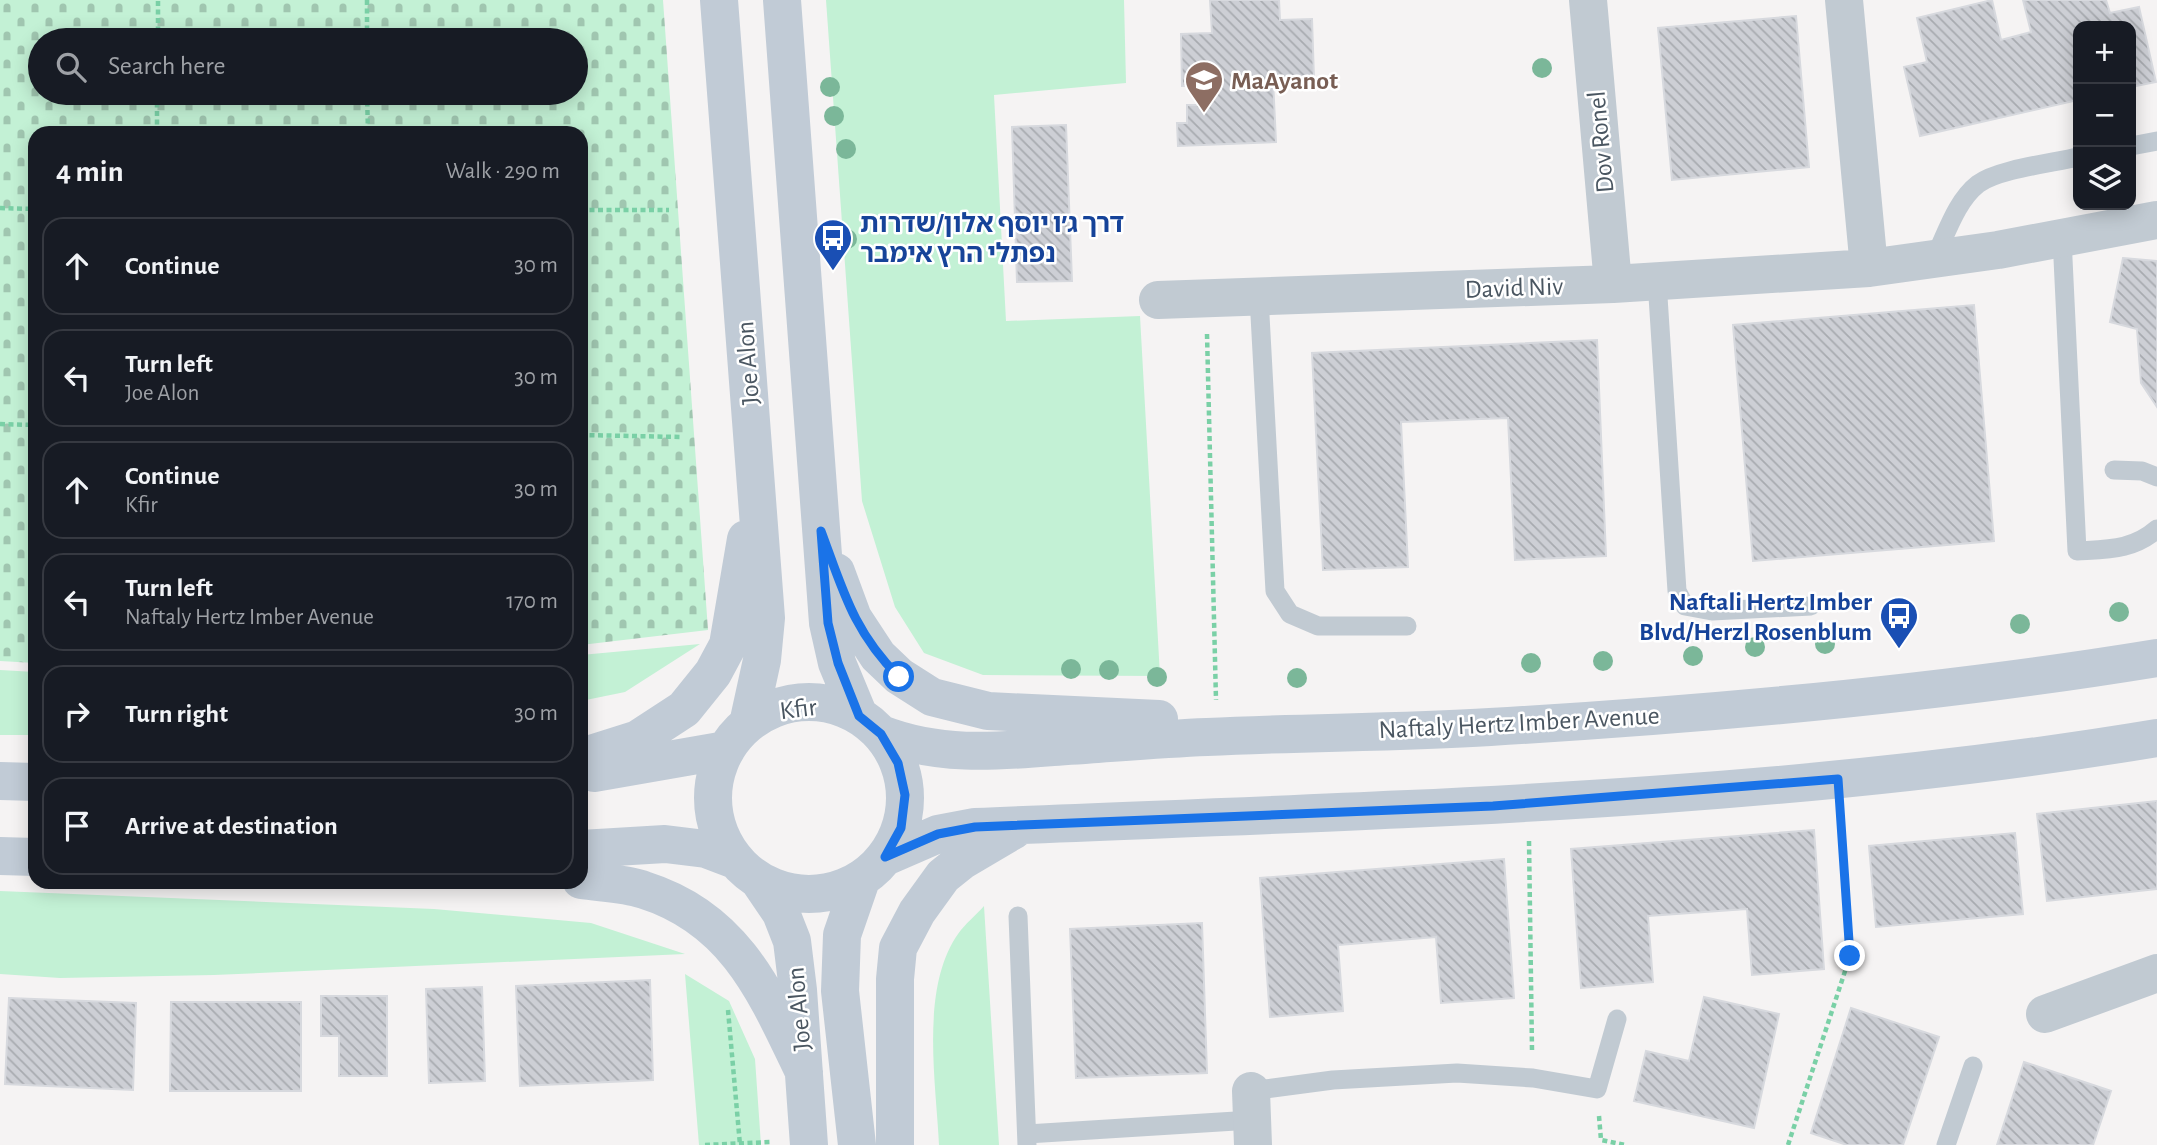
<!DOCTYPE html>
<html lang="en">
<head>
<meta charset="utf-8">
<style>
  body { margin:0; font-family:"Alegreya Sans","Noto Sans Hebrew",sans-serif; background:#242831; color:#f1f3f6 }
  .controls { position:absolute; right:21px; top:21px; display:grid; overflow:hidden; border-radius:14px; box-shadow:0 4px 18px #0003 }
  .controls button { width:63px; height:63px; display:grid; place-items:center; padding:0; border:0; border-bottom:2px solid #363941; background:#171b24; color:#f1f3f6; font:35px sans-serif }
  .stop { position:absolute; width:21px; height:21px; margin:-16px; border:5px solid #1a73e8; border-radius:50%; background:#fff }
  .stop.end { background:#1a73e8; border-color:#fff; box-shadow:0 2px 7px #0008 }
  .list { margin:0; padding:0; list-style:none }
  h2 { display:flex; justify-content:space-between; align-items:center; height:91px; margin:0; padding:0 28px; font-size:30px }
  h2 small { font-size:23px; font-weight:400; color:#9ea1a6 }
  .list li { display:grid; grid-template-columns:46px 1fr auto; gap:21px; align-items:center; box-sizing:border-box; height:98px; margin:0 14px 14px; padding:0 14px; border:2px solid #363941; border-radius:21px }
  .list b { display:block; font-size:26px; white-space:nowrap }
  .list p { margin:0; font-size:23px; white-space:nowrap; color:#9ea1a6 }
  .list em { font-size:23px; font-style:normal; color:#9ea1a6 }
  .icon { flex:none; width:38px; height:38px; fill:none; stroke:currentColor; stroke-width:2; stroke-linecap:round; stroke-linejoin:round }
  .map { position:relative; flex:none; width:2157px; height:1145px; overflow:hidden }
  .search { position:absolute; background:#171b24; box-shadow:0 4px 18px #0003; left:28px; top:28px; width:560px; height:77px; display:flex; align-items:center; gap:18px; box-sizing:border-box; padding:0 24px; border-radius:38px; color:#9ea1a6; font-size:26px }
  .panel { position:absolute; background:#171b24; box-shadow:0 4px 18px #0003; left:28px; top:126px; width:560px; height:763px; border-radius:21px }
  .map>svg:first-child { display:block }
</style>
</head>
<body>
<div class="map">
<svg width="2157" height="1145" viewBox="0 0 2157 1145">
  <defs>
    <pattern id="cemetery-stones" width="16" height="16" patternUnits="userSpaceOnUse" patternTransform="scale(1.75)"><rect width="16" height="16" fill="#c3f1d5"/><path d="M2 7V4a2 2 0 0 1 4 0v3zM10 15v-3a2 2 0 0 1 4 0v3z" fill="#a0c6b0"/></pattern>
    <pattern id="building-back-hatch" width="6" height="6" patternUnits="userSpaceOnUse" patternTransform="scale(1.75)"><rect width="6" height="6" fill="#cdcfd5"/><path d="M-1 5l2 2M0 0l6 6M5-1l2 2" fill="none" stroke="#a8abb0"/></pattern>
  </defs>
  <rect width="100%" height="100%" fill="#f5f3f3"/>
  <path fill="#c3f1d5" d="M826 0H1124L1126 83 994 95 1006 321 1140 316 1160 676 983 675 924 653 895 607 862 501Z
    M700 644 625 692 581 701V655Z
    M0 670 35 672V735H0Z
    M0 891 434 909 591 923 685 954 214 975 60 978 0 974Z
    M984 906 999 1145H939C936 1082 920 988 958 934 965 924 976 915 984 906Z
    M685 974 729 1001 755 1059 761 1145H699Z"/>
  <path fill="url(#cemetery-stones)" fill-rule="evenodd" d="M0 0H663L708 630 581 645V133H35V663L0 661ZM40 40H576V93H40Z"/>
  <path fill="url(#building-back-hatch)" stroke="#d7d9de" stroke-width="2" d="M1210 0H1279L1280 20 1312 19 1314 79 1273 80 1276 142 1178 146 1177 123H1187V105H1206V85L1182 86 1181 34 1212 33Z
    M1992 0 2001 40 2031 32 2023 0H2106L2110 13 2139 7 2156 82 2131 87V26H2078V100L1920 136 1904 67 1927 62 1917 18Z
    M1796 16 1809 167 1672 180 1658 28Z
    M1066 125 1072 281 1017 282 1012 127Z
    M2123 258 2157 261V407L2141 383 2137 329 2110 322Z
    M1974 305 1994 541 1753 561 1733 325Z
    M1597 340 1606 556 1515 560 1508 418 1401 422 1408 567 1323 570 1312 353Z
    M2157 801V889L2047 901 2037 814Z
    M1814 830 1824 969 1752 975 1747 909 1648 916 1653 982 1581 988 1571 849Z
    M2015 833 2023 914 1876 927 1869 846Z
    M1504 859 1514 998 1441 1003 1436 937 1338 945 1343 1011 1270 1017 1260 878Z
    M1202 923 1207 1073 1076 1078 1070 929Z
    M650 980 653 1080 520 1086 516 986Z
    M482 987 485 1081 429 1083 426 989Z
    M321 996H387V1076H339V1036H321Z
    M1704 997 1779 1014 1754 1128 1634 1101 1646 1051 1689 1061Z
    M9 998 136 1003 133 1090 5 1084Z
    M171 1002H301V1091H170Z
    M1851 1008 1939 1037 1903 1145H1847L1811 1133Z
    M2024 1062 2111 1091 2093 1145H1997Z"/>
  <g fill="none" stroke-linecap="round" stroke-linejoin="round">
    <path stroke="#7ad0a6" stroke-width="4.5" stroke-dasharray="5 3.5" stroke-linecap="butt" d="M367 0V40
      M158 40V0
      M367 93 368 133
      M157 133V93
      M0 208 35 209
      M581 210H669
      M1207 334 1216 700
      M0 424 35 425
      M581 435 681 437
      M1529 841 1532 1050
      M728 1010 740 1145
      M1599 1116 1601 1140 1625 1145
      M705 1145 770 1142
      M1788 1145 1850 956 1840 817"/>
    <path stroke="#c1cad2" stroke-width="19" d="M2131 146 2157 141
      M2062 238 2077 551C2109 549 2133 550 2157 529
      M1934 259C1946 235 1956 201 1978 184 1998 169 2053 163 2078 157
      M1657 281 1677 591 1685 606 1712 611 1811 606
      M1259 297 1275 591 1290 614 1318 626H1407
      M2114 470 2142 471 2157 477
      M1018 916 1027 1145
      M1251 1091 1333 1080 1457 1073 1533 1078 1597 1089 1617 1019
      M1027 1134 1252 1120
      M1946 1145 1973 1066"/>
    <path stroke="#c1cad2" stroke-width="38" d="M1588 0 1613 284
      M1844 0 1869 268
      M1158 300 1613 284 1869 268 1998 250 2157 220
      M2045 1014 2157 973
      M1251 1091 1253 1145"/>
    <path stroke="#c1cbd6" stroke-width="38" d="M719 0 766 618 762 660 748 724
      M782 0 828 623 837 663 859 716
      M836 572 853 618 878 656 899 676 932 697 988 711 1159 719
      M713 798a96 96 0 1 1 192 0a96 96 0 1 1-192 0Z
      M881 734C937 756 993 752 1053 747 1104 744 1155 739 1207 737 1301 732 1396 733 1490 727 1713 714 1937 694 2157 658
      M581 757 638 739 684 709 713 673 728 645 746 539
      M594 773 726 750
      M0 781 35 782
      M581 849 665 844 706 849 735 860
      M0 856 35 857
      M885 857 938 834 975 827C1370 810 1766 803 2157 738
      M581 880C601 883 625 883 644 890 736 919 766 993 804 1072
      M760 882 781 913 792 941 798 990 809 1145
      M857 1145 840 991 842 935 861 880
      M895 1145V979L898 948 917 912 943 876 963 860 1014 830"/>
  </g>
  <g fill="#7bb799">
    <circle cx="1542" cy="68" r="10"/>
    <circle cx="830" cy="87" r="10"/>
    <circle cx="834" cy="116" r="10"/>
    <circle cx="846" cy="149" r="10"/>
    <circle cx="847" cy="239" r="10"/>
    <circle cx="2119" cy="612" r="10"/>
    <circle cx="2020" cy="624" r="10"/>
    <circle cx="1825" cy="644" r="10"/>
    <circle cx="1755" cy="647" r="10"/>
    <circle cx="1693" cy="656" r="10"/>
    <circle cx="1603" cy="661" r="10"/>
    <circle cx="1531" cy="663" r="10"/>
    <circle cx="1071" cy="669" r="10"/>
    <circle cx="1109" cy="670" r="10"/>
    <circle cx="1157" cy="677" r="10"/>
    <circle cx="1297" cy="678" r="10"/>
  </g>
  <g fill="none" stroke-linecap="round" stroke-linejoin="round">
    <path stroke="#1a73e8" stroke-width="9" d="M899 677C853 631 843 590 821 531L828 623 838 663 859 716 881 734 898 763 905 795 901 828 885 857 938 834 975 827 1493 806 1838 779 1850 956"/>
  </g>
  <defs>
    <symbol id="school-pin" viewBox="-11 -11 22 30"><path d="M0 17L-7.5 6A9.5 9.5 0 1 1 7.5 6Z" fill="#8d6e63" stroke="#fff"/><path d="M0-5L7-2L0 1L-7-2ZM-4 1L0 2.5L4 1V4Q0 6-4 4Z" fill="#fff"/></symbol>
    <symbol id="bus-pin" viewBox="-11 -11 22 30"><path d="M0 17L-7.5 6A9.5 9.5 0 1 1 7.5 6Z" fill="#1a4fb4" stroke="#fff"/><path d="M-5-6H5V4H4V6H2V4H-2V6H-4V4H-5ZM-3.5-4V0h7V-4ZM-3.5 1.2v1.5H-2V1.2ZM2 1.2v1.5H3.5V1.2Z" fill="#fff"/></symbol>
  </defs>
  <g fill-rule="evenodd">
    <use href="#school-pin" x="1182" y="58" width="44" height="60"/>
    <use href="#bus-pin" x="811" y="216" width="44" height="60"/>
    <use href="#bus-pin" x="1877" y="594" width="44" height="60"/>
  </g>
  <g text-anchor="middle" stroke-width="5" stroke-linejoin="round" paint-order="stroke">
    <g font-size="26" font-weight="bold" fill="#785e54" stroke="#fff" text-anchor="start">
      <text x="1231" y="89">MaAyanot</text>
    </g>
    <g font-size="26" fill="#4a5661" stroke="#fff">
      <text transform="translate(1600 142) rotate(-95)" y="9">Dov Ronel</text>
      <text transform="translate(1514 287) rotate(-2)" y="9">David Niv</text>
      <text transform="translate(747 363) rotate(-94)" y="9">Joe Alon</text>
      <text transform="translate(798 708) rotate(-7)" y="9">Kfir</text>
      <text transform="translate(1519 722) rotate(-3)" y="9">Naftaly Hertz Imber Avenue</text>
      <text transform="translate(798 1009) rotate(-95)" y="9">Joe Alon</text>
    </g>
    <g font-size="26" font-weight="bold" fill="#164399" stroke="#fff" text-anchor="start">
      <text x="860" y="232">דרך ג׳ו יוסף אלון/שדרות<tspan x="860" dy="30">נפתלי הרץ אימבר</tspan></text>
      <text x="1872" y="610" text-anchor="end">Naftali Hertz Imber<tspan x="1872" dy="30">Blvd/Herzl Rosenblum</tspan></text>
    </g>
  </g>
</svg>
<div class="controls">
<button>+</button>
<button>−</button>
<button><svg class="icon" aria-label="layers" viewBox="0 0 24 24"><path d="M12 4l9 5-9 5-9-5zM3 14l9 5 9-5"/></svg></button>
</div>
<div class="stop" style="left:899px;top:677px"></div>
<div class="stop end" style="left:1850px;top:956px"></div>
<div class="search"><svg class="icon" aria-label="search" viewBox="0 0 24 24"><circle cx="10" cy="10" r="6"/><path d="M15 15l6 6"/></svg>Search here</div>
<section class="panel">
<h2>4 min<small>Walk · 290 m</small></h2>
<ul class="list">
<li><svg class="icon" aria-label="ahead" viewBox="0 0 24 24"><path d="M12 20V5M6 11l6-6 6 6"/></svg><div><b>Continue</b></div><em>30 m</em></li>
<li><svg class="icon" aria-label="left" viewBox="0 0 24 24"><path d="M17 20v-9H6M10 6l-5 5 5 5"/></svg><div><b>Turn left</b><p>Joe Alon</p></div><em>30 m</em></li>
<li><svg class="icon" aria-label="ahead" viewBox="0 0 24 24"><path d="M12 20V5M6 11l6-6 6 6"/></svg><div><b>Continue</b><p>Kfir</p></div><em>30 m</em></li>
<li><svg class="icon" aria-label="left" viewBox="0 0 24 24"><path d="M17 20v-9H6M10 6l-5 5 5 5"/></svg><div><b>Turn left</b><p>Naftaly Hertz Imber Avenue</p></div><em>170 m</em></li>
<li><svg class="icon" aria-label="right" viewBox="0 0 24 24"><path d="M7 20v-9h11M14 6l5 5-5 5"/></svg><div><b>Turn right</b></div><em>30 m</em></li>
<li><svg class="icon" aria-label="arrive" viewBox="0 0 24 24"><path d="M6 21V4h12l-3 4 3 4H6"/></svg><div><b>Arrive at destination</b></div></li>
</ul>
</section>
</div>
</body>
</html>
